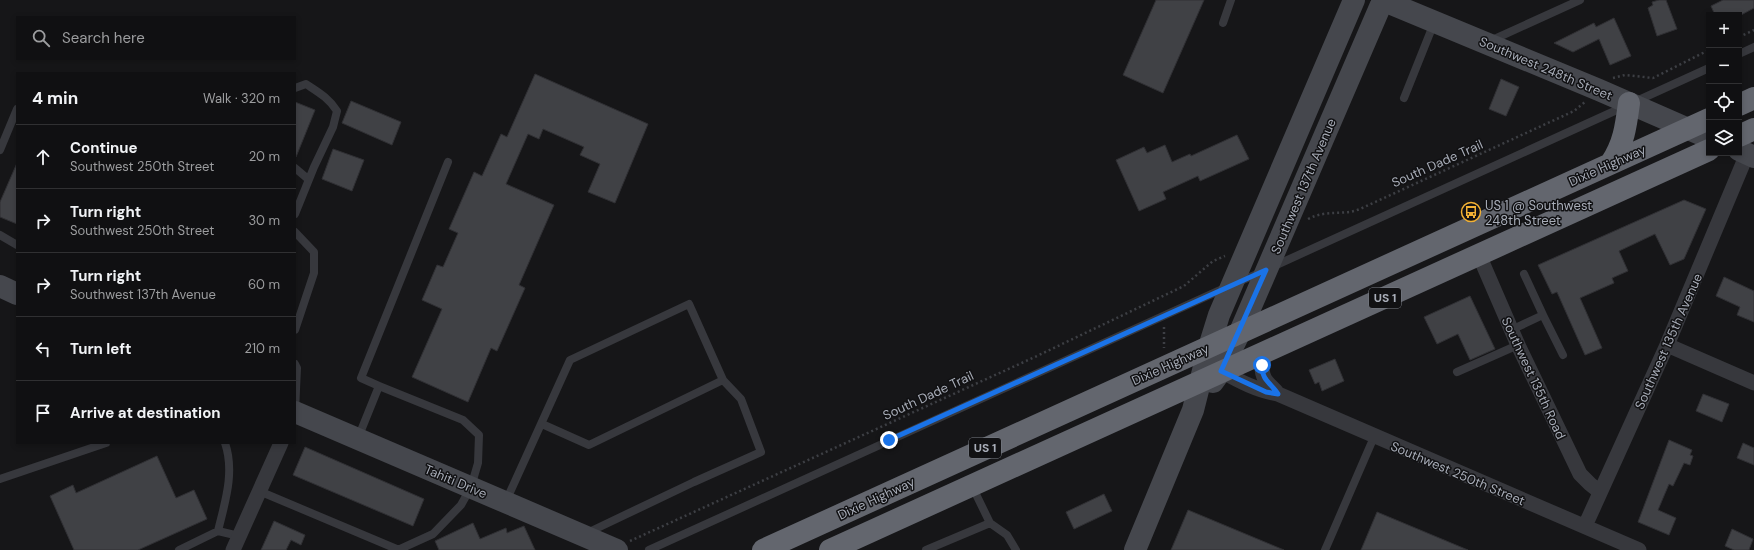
<!DOCTYPE html>
<html lang="en">
<head>
<meta charset="utf-8">
<style>
  body { margin:0; font-family:"DM Sans",sans-serif; background:#1e1e20; color:#f1f3f6 }
  .controls { position:absolute; right:12px; top:12px; display:grid; overflow:hidden; border-radius:0px; box-shadow:0 2px 6px #0003 }
  .controls button { width:36px; height:36px; display:grid; place-items:center; padding:0; border:0; border-bottom:1px solid #303032; background:#101012; color:#f1f3f6; font:20px sans-serif }
  .stop { position:absolute; width:12px; height:12px; margin:-9px; border:3px solid #1a73e8; border-radius:50%; background:#fff }
  .stop.end { background:#1a73e8; border-color:#fff; box-shadow:0 1px 4px #0008 }
  .list { margin:0; padding:0; list-style:none }
  h2 { display:flex; justify-content:space-between; align-items:center; height:52px; margin:0; padding:0 16px; font-size:17px }
  h2 small { font-size:13px; font-weight:400; color:#9c9d9f }
  .list li { display:grid; grid-template-columns:26px 1fr auto; gap:12px; align-items:center; box-sizing:border-box; height:64px; padding:0 16px; border-top:1px solid #303032 }
  .list b { display:block; font-size:15px; white-space:nowrap }
  .list p { margin:0; font-size:13px; white-space:nowrap; color:#9c9d9f }
  .list em { font-size:13px; font-style:normal; color:#9c9d9f }
  .icon { flex:none; width:22px; height:22px; fill:none; stroke:currentColor; stroke-width:2; stroke-linecap:round; stroke-linejoin:round }
  .map { position:relative; flex:none; width:1754px; height:550px; overflow:hidden }
  .search { position:absolute; background:#101012; box-shadow:0 2px 6px #0003; left:16px; top:16px; width:280px; height:44px; display:flex; align-items:center; gap:10px; box-sizing:border-box; padding:0 14px; border-radius:0px; color:#9c9d9f; font-size:15px }
  .panel { position:absolute; background:#101012; box-shadow:0 2px 6px #0003; left:16px; top:72px; width:280px; height:372px; border-radius:0px }
  .map>svg:first-child { display:block }
</style>
</head>
<body>
<div class="map">
<svg width="1754" height="550" viewBox="0 0 1754 550">
  <rect width="100%" height="100%" fill="#161618"/>
  <path fill="#404145" stroke="#303034" d="M1156 0H1204L1163 93 1123 75Z
    M1659 0H1666L1677 29 1657 36 1648 8 1653 5 1652 2Z
    M1723 0H1754V8L1741 15H1715L1711 6Z
    M1614 18 1631 56 1610 65 1599 39 1573 52 1554 43 1594 23 1596 27Z
    M535 74 648 124 615 203 588 192 600 164 580 155 584 147 543 129 539 139 528 134 506 184 554 205 519 285 525 288 497 351 491 348 468 402 412 377 442 309 422 300 437 265 443 267 458 233 449 229 474 172 482 176 501 134 507 137Z
    M1501 79 1519 87 1506 116 1489 109Z
    M351 101 401 122 392 145 342 123Z
    M295 102 315 110 296 157H295Z
    M1237 135 1249 159 1200 181 1198 176 1163 192 1166 199 1139 211 1116 160 1144 147 1147 153 1165 145 1172 162 1190 154 1191 156Z
    M333 149 364 160 352 191 322 179Z
    M17 163V224L0 217V202Z
    M1684 200 1706 209 1684 259 1670 265 1655 234 1619 251 1628 271 1612 278 1614 283 1580 298 1602 348 1585 355 1557 292 1552 294 1538 265Z
    M1724 277 1754 291V322L1737 315 1740 307 1716 296Z
    M1470 296 1495 349 1470 360 1458 334 1437 344 1424 317Z
    M1335 359 1344 381 1322 391 1319 382 1315 384 1309 370Z
    M1703 394 1729 404 1722 422 1696 411Z
    M1669 440 1692 450 1690 455 1693 456 1690 465 1684 463 1673 486 1669 484 1658 510 1676 518 1669 535 1638 522Z
    M1743 443 1754 448V465L1737 458Z
    M305 447 424 499 413 526 293 475Z
    M157 456 176 498 194 490 207 519 138 550H74L50 496 73 485 76 493Z
    M1104 494 1112 511 1074 529 1066 512Z
    M1188 510 1284 550H1171Z
    M1377 512 1468 550H1361Z
    M274 521 305 535 301 545 291 540 286 550H261Z
    M473 523 480 539 506 528 507 533 524 526 535 550H439L435 541Z
    M1732 529 1753 539 1749 550H1734L1725 546Z"/>
  <g fill="none" stroke-linecap="round" stroke-linejoin="round">
    <path stroke="#3d3f44" stroke-width="2.5" stroke-dasharray="2 3" stroke-linecap="butt" d="M1739 37 1754 30
      M1613 78 1625 75 1653 78 1709 50
      M1308 219C1328 209 1343 216 1360 209L1561 117 1574 111 1585 102
      M1164 327V348
      M630 541 1037 356 1184 286 1213 261 1225 256"/>
    <path stroke="#37383d" stroke-width="8" d="M1223 23 1231 0
      M1490 41 1580 0
      M1739 54 1754 47
      M295 88 306 84C318 92 329 98 337 111L333 127 314 167 295 214
      M1404 98 1434 23
      M0 150 17 109
      M295 168 308 179
      M295 232 314 252V273L295 330
      M0 235 17 245
      M1272 267 1709 68
      M1238 282 1262 272
      M1543 315 1563 355
      M1511 330 1543 315 1524 274
      M295 364 297 368 295 411
      M1457 372 1518 345
      M379 386 463 420 479 435 478 463 471 487 461 505 433 534 398 550
      M358 438 379 386 361 378 448 162
      M0 479 106 443
      M259 491 399 550
      M506 501 570 360 689 304 723 380 589 445 542 424
      M990 523 1007 535 1016 550
      M218 531C225 502 235 472 225 443
      M587 533 694 482 761 452 741 399 722 379
      M179 550 218 531 239 536
      M649 550 1227 287
      M926 550 990 523 972 486
      M1325 550 1374 437"/>
    <path stroke="#37383d" stroke-width="15" d="M1479 255 1518 345 1580 474 1590 484 1600 492
      M1667 345 1754 383
      M1263 353C1262 363 1260 374 1267 382 1271 387 1275 389 1278 394
      M1221 371C1239 381 1258 391 1278 394L1639 550
      M1585 526 1667 345 1747 154
      M233 550 281 443"/>
    <path stroke="#45474d" stroke-width="22" d="M1382 0 1599 90 1709 138
      M1739 150 1754 157
      M0 286 17 294
      M1213 382 1221 371 1239 334 1383 0
      M295 412 617 550
      M1135 550 1193 410 1209 347 1219 315 1354 0"/>
    <path stroke="#63666e" stroke-width="22" d="M1739 105 1754 98
      M1739 136 1754 129
      M1611 163C1624 143 1626 126 1629 103
      M763 550 1709 119
      M830 550 1709 150"/>
  </g>
  <g fill="none" stroke-linecap="round" stroke-linejoin="round">
    <path stroke="#1a73e8" stroke-width="5" d="M889 440 1266 270 1221 371 1266 392 1278 394C1272 384 1261 380 1262 365"/>
  </g>
  <defs>
    <symbol id="bus-ring" viewBox="-11 -11 22 22"><circle r="9.5" fill="#111113" stroke="#f2b134" stroke-width="1.5"/><path d="M-5-6H5V4H4V6H2V4H-2V6H-4V4H-5ZM-3.5-4V0h7V-4ZM-3.5 1.2v1.5H-2V1.2ZM2 1.2v1.5H3.5V1.2Z" fill="#f2b134"/></symbol>
  </defs>
  <g fill-rule="evenodd">
    <use href="#bus-ring" x="1460" y="201" width="22" height="22"/>
  </g>
  <g text-anchor="middle" stroke-width="3" stroke-linejoin="round" paint-order="stroke">
    <g fill="#111113" stroke="#7b7e86" stroke-width="1">
      <rect x="1369" y="288" width="32" height="20" rx="3"/>
      <rect x="969" y="438" width="32" height="20" rx="3"/>
    </g>
    <g font-size="12" font-weight="bold" fill="#a8adb8">
      <text x="1385" y="302">US 1</text>
      <text x="985" y="452">US 1</text>
    </g>
    <g font-size="13" fill="#a8adb8" stroke="#111113">
      <text transform="translate(1546 68) rotate(23)" y="5">Southwest 248th Street</text>
      <text transform="translate(1437 163) rotate(-24)" y="5">South Dade Trail</text>
      <text transform="translate(1607 165) rotate(-24)" y="5">Dixie Highway</text>
      <text transform="translate(1303 186) rotate(-67)" y="5">Southwest 137th Avenue</text>
      <text transform="translate(1668 341) rotate(-66)" y="5">Southwest 135th Avenue</text>
      <text transform="translate(1170 364) rotate(-24)" y="5">Dixie Highway</text>
      <text transform="translate(1534 378) rotate(65)" y="5">Southwest 135th Road</text>
      <text transform="translate(928 395) rotate(-25)" y="5">South Dade Trail</text>
      <text transform="translate(1458 473) rotate(23)" y="5">Southwest 250th Street</text>
      <text transform="translate(456 481) rotate(23)" y="5">Tahiti Drive</text>
      <text transform="translate(876 498) rotate(-25)" y="5">Dixie Highway</text>
    </g>
    <g font-size="13" fill="#a8adb8" stroke="#111113" text-anchor="start">
      <text x="1485" y="210">US 1 @ Southwest<tspan x="1485" dy="15">248th Street</tspan></text>
    </g>
  </g>
</svg>
<div class="controls">
<button>+</button>
<button>−</button>
<button><svg class="icon" aria-label="locate" viewBox="0 0 24 24"><circle cx="12" cy="12" r="6"/><path d="M12 2v4M12 18v4M2 12h4M18 12h4"/></svg></button>
<button><svg class="icon" aria-label="layers" viewBox="0 0 24 24"><path d="M12 4l9 5-9 5-9-5zM3 14l9 5 9-5"/></svg></button>
</div>
<div class="stop" style="left:1262px;top:365px"></div>
<div class="stop end" style="left:889px;top:440px"></div>
<div class="search"><svg class="icon" aria-label="search" viewBox="0 0 24 24"><circle cx="10" cy="10" r="6"/><path d="M15 15l6 6"/></svg>Search here</div>
<section class="panel">
<h2>4 min<small>Walk · 320 m</small></h2>
<ul class="list">
<li><svg class="icon" aria-label="ahead" viewBox="0 0 24 24"><path d="M12 20V5M6 11l6-6 6 6"/></svg><div><b>Continue</b><p>Southwest 250th Street</p></div><em>20 m</em></li>
<li><svg class="icon" aria-label="right" viewBox="0 0 24 24"><path d="M7 20v-9h11M14 6l5 5-5 5"/></svg><div><b>Turn right</b><p>Southwest 250th Street</p></div><em>30 m</em></li>
<li><svg class="icon" aria-label="right" viewBox="0 0 24 24"><path d="M7 20v-9h11M14 6l5 5-5 5"/></svg><div><b>Turn right</b><p>Southwest 137th Avenue</p></div><em>60 m</em></li>
<li><svg class="icon" aria-label="left" viewBox="0 0 24 24"><path d="M17 20v-9H6M10 6l-5 5 5 5"/></svg><div><b>Turn left</b></div><em>210 m</em></li>
<li><svg class="icon" aria-label="arrive" viewBox="0 0 24 24"><path d="M6 21V4h12l-3 4 3 4H6"/></svg><div><b>Arrive at destination</b></div></li>
</ul>
</section>
</div>
</body>
</html>
